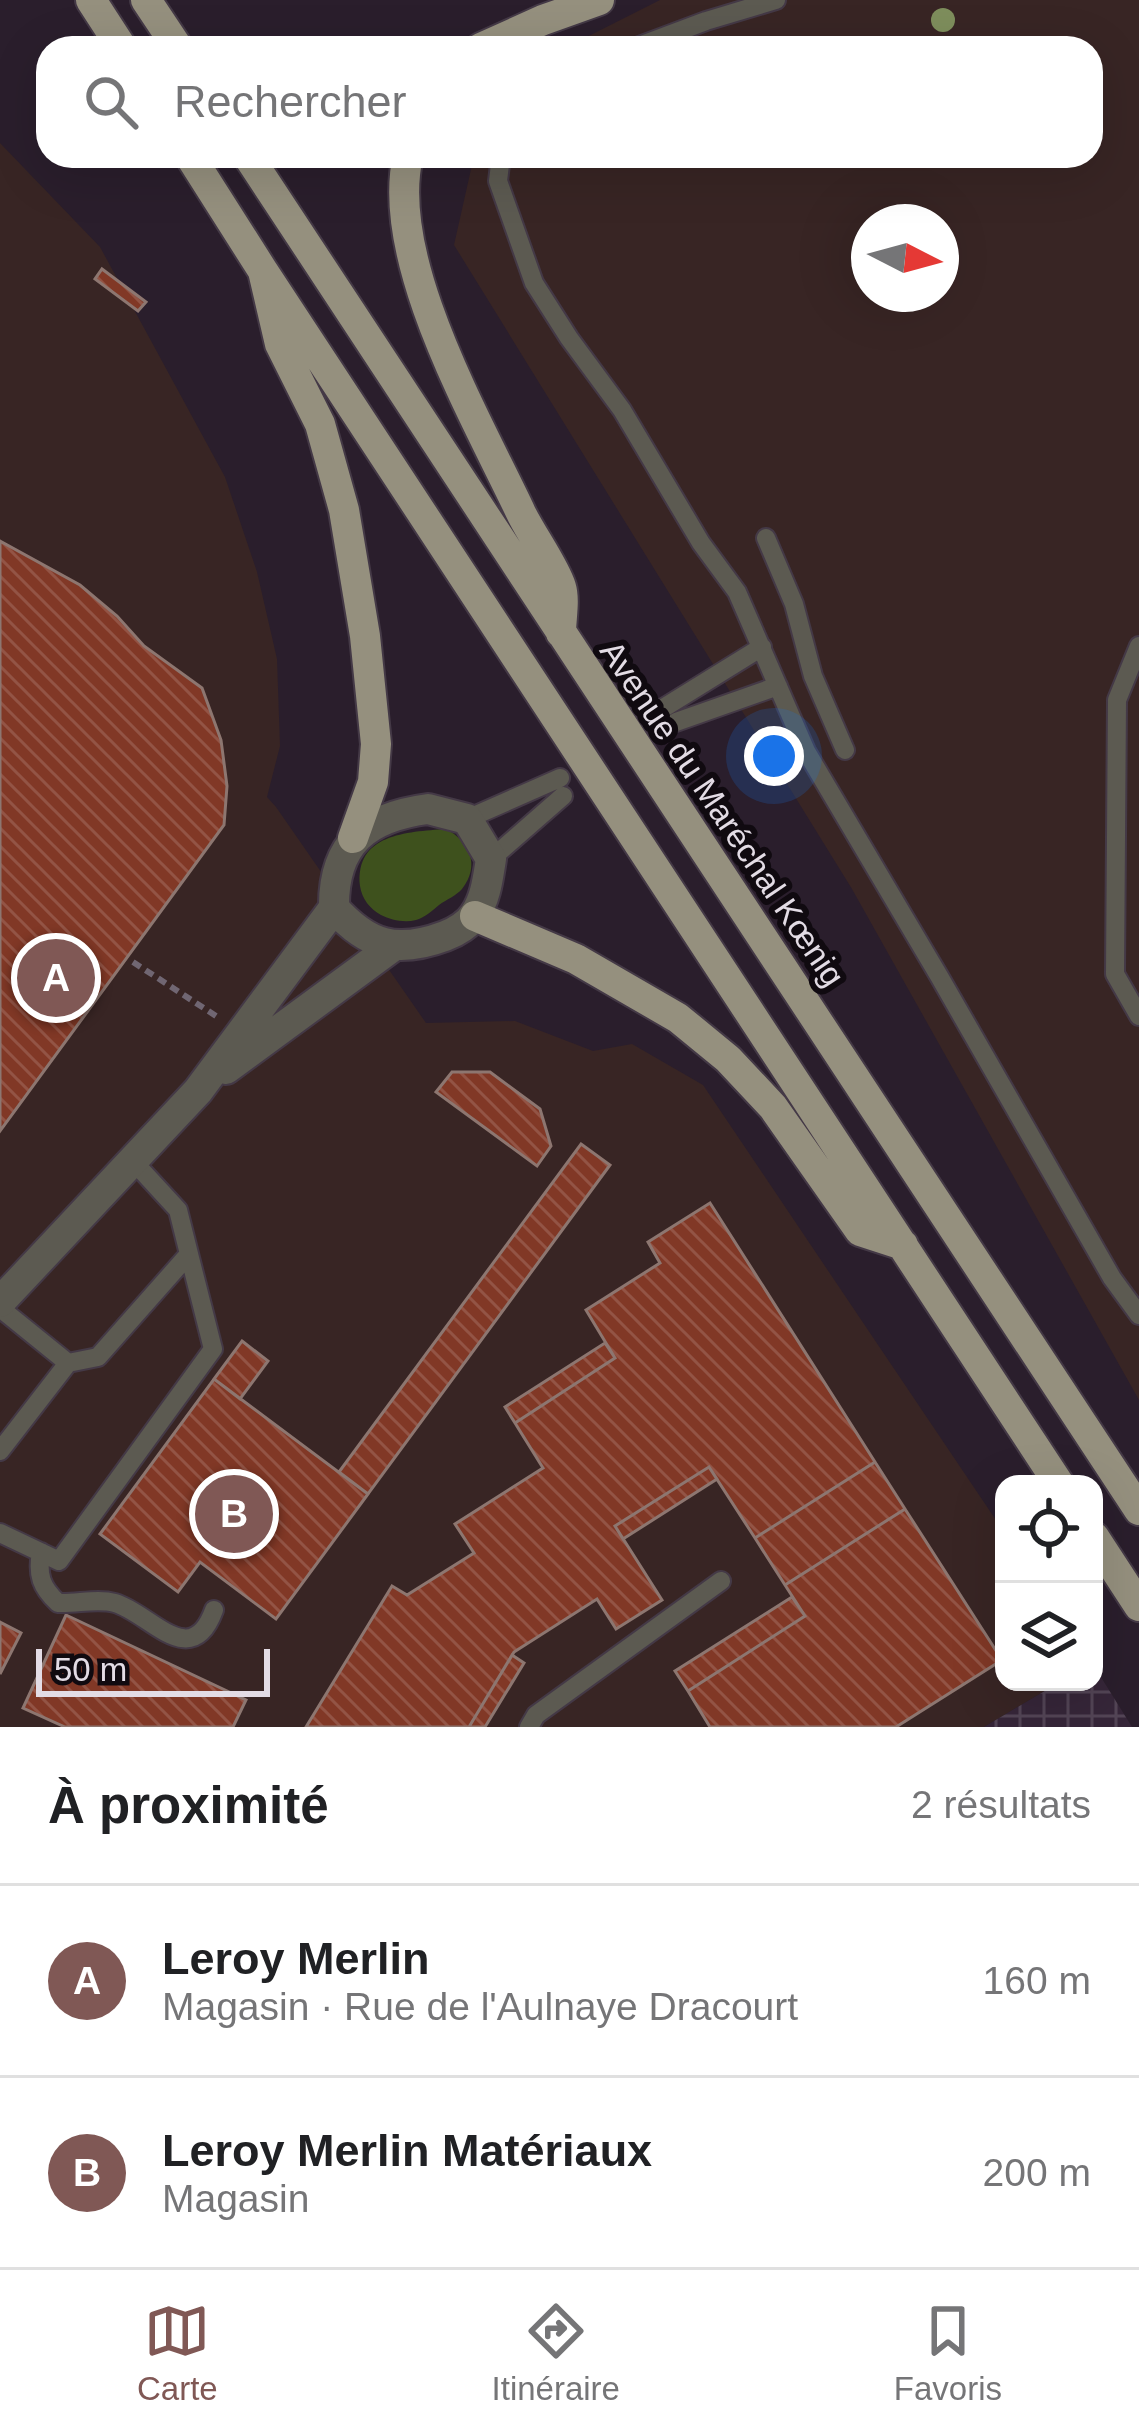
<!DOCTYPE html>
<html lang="fr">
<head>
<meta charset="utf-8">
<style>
  body { margin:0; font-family:Arial,sans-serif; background:#f6f6f6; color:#202124 }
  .controls { position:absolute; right:36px; bottom:36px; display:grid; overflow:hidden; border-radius:24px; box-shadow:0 12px 48px #0002 }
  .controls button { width:108px; height:108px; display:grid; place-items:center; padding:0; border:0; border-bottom:3px solid #e0e0e0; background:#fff; color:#202124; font:60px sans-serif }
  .compass { position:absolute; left:851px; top:204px; width:108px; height:108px; border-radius:50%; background:#fff; box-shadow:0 12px 48px #0002; rotate:96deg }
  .scale { position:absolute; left:36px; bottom:30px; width:234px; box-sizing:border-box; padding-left:12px; border:6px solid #e3dce5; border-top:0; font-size:33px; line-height:42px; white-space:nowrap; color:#e3dce5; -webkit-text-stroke:9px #100a10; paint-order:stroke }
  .you { position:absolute; left:774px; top:756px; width:42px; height:42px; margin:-30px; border:9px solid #fff; border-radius:50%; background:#1a73e8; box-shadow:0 0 0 18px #1a73e833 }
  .badge { display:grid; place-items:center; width:78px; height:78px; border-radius:50%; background:#805855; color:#fff; font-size:39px; font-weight:700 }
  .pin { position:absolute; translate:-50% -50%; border:6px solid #fff; box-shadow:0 3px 12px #0006 }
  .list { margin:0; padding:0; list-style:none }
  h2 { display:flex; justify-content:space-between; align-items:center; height:156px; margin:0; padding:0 48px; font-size:51px }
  h2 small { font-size:39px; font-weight:400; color:#757577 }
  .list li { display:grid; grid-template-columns:78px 1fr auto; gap:36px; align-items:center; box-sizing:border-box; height:192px; padding:0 48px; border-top:3px solid #e0e0e0 }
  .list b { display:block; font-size:45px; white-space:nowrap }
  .list p { margin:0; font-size:39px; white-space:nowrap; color:#757577 }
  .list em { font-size:39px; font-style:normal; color:#757577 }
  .icon { flex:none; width:66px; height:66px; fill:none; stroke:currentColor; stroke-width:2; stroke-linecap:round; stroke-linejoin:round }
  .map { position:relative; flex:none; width:1139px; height:1727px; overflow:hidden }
  .search { position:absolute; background:#fff; box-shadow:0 12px 48px #0002; left:36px; right:36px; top:36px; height:132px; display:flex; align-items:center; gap:30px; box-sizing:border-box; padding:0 42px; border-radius:36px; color:#757577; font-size:45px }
  .sheet { height:540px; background:#fff }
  nav { display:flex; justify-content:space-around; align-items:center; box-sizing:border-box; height:168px; border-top:3px solid #e0e0e0; background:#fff; font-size:33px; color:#757577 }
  nav a { display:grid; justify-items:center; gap:6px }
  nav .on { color:#805855 }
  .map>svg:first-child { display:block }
</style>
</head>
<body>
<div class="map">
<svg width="1139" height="1727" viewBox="0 0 1139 1727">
  <defs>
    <pattern id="industrial-grid" width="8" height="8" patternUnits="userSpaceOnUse" patternTransform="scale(3)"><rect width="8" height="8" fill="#362639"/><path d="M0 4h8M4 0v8" fill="none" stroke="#534556"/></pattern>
    <pattern id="building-back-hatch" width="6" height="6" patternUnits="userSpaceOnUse" patternTransform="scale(3)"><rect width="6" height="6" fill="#813826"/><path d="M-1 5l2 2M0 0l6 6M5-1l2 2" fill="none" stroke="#935445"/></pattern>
  </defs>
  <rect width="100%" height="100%" fill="#2a1e2c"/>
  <path fill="#382524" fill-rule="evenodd" d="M660 0H1139V1400L852 889 454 245 474 156H1091V48H565ZM869 222H941V294H869Z
    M0 143 100 247 225 477 257 572 277 659 280 746 267 797 276 807 426 1023 515 1021 593 1051 632 1044 703 1085 1004 1532V1682H1060L984 1727H0Z"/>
  <path fill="url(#industrial-grid)" d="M1094 1666 1132 1727H984L1060 1682H1094Z"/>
  <path fill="#3e511d" d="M446 829C469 841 481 865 462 889 457 895 446 900 439 905 433 910 424 918 416 920 404 923 391 920 381 915 370 909 362 899 360 886 355 834 406 832 446 829Z"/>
  <path fill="url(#building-back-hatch)" stroke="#8d7670" stroke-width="3" d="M102 269 146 302 138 311 95 279Z
    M0 541 80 585 117 616 144 646 202 688 221 740 227 786 224 825 0 1131Z
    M452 1072H490L540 1109 551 1146 537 1166 436 1092Z
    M581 1144 610 1165 368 1494 339 1472Z
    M710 1203 875 1462 755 1538 709 1467 615 1526 662 1600 616 1629 597 1599 514 1652 469 1727H306L392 1586 407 1595 474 1553 455 1524 543 1468 515 1423 615 1358 586 1310 660 1263 648 1242Z
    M242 1341 268 1361 240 1399 214 1379Z
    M605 1343 615 1358 515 1423 505 1407Z
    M214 1379 368 1494 276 1619 200 1562 178 1592 100 1534Z
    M875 1462 905 1509 785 1585 755 1538Z
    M709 1467 717 1479 623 1539 615 1526Z
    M905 1509 1002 1660 896 1727H710L688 1691 805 1616 785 1585Z
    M792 1597 805 1616 688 1691 675 1671Z
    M66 1615 246 1700 233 1727H65L23 1708Z
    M0 1622 21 1633 0 1674Z
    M512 1655 524 1663 485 1727H469Z"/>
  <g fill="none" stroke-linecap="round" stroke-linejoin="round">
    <defs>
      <path id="service" d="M634 48 706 21 776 0
        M501 156 498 181 534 283 569 338 622 410 701 543 737 592 806 751 939 976 1112 1278 1139 1315
        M766 538 794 604 813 676 845 750
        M1139 646 1117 700 1115 974 1139 1016
        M665 707 762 647
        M676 722 778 686
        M467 819 560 778
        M491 859 563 796
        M0 1308 68 1363 98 1357 189 1254 178 1210 133 1161
        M0 1451 68 1363
        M0 1533 59 1561 213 1349 189 1254
        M41 1552C37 1575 41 1587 58 1603 77 1604 97 1598 115 1603 150 1613 191 1673 214 1610
        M529 1727 536 1715 721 1581"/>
      <path id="minor" d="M428 809 467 819 491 859C488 877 486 898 475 914 469 924 456 932 445 936 397 954 368 946 334 908 333 843 367 817 428 809Z
        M226 1069 392 947
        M0 1302 198 1091 334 908"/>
      <path id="primary" d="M91 0 122 48
        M146 0 178 48
        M481 48 543 20 599 0
        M190 156 263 271 280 344 320 424 344 510 365 636 376 744 373 782 353 838
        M248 156 1139 1510
        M408 156C384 260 477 419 521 513 531 534 555 567 561 587 565 600 561 619 561 633
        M263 271 1059 1484
        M475 916 576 959 678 1018 728 1059 773 1107 860 1231 903 1245
        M1094 1537 1139 1606"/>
    </defs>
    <use href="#service" stroke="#443946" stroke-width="22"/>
    <use href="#minor" stroke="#443946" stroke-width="34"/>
    <use href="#primary" stroke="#443946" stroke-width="34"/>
    <path stroke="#706672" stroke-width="6" stroke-dasharray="9 6" stroke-linecap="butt" d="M133 962 216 1016"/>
    <use href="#service" stroke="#5c5a51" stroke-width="18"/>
    <use href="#minor" stroke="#5c5a51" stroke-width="30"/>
    <use href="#primary" stroke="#95907e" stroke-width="30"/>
  </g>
  <circle fill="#7e8e5c" cx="943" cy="20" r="12"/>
  <g text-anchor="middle" stroke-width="12" stroke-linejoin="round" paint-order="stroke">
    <g font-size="33" fill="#e3dce5" stroke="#100a10">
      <text transform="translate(723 813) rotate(56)" y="12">Avenue du Maréchal Kœnig</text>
    </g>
  </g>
</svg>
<div class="controls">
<button><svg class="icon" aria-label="locate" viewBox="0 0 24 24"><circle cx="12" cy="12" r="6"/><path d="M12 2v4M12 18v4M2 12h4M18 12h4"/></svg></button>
<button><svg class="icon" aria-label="layers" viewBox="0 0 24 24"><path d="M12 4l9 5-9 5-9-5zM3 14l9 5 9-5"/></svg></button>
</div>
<svg class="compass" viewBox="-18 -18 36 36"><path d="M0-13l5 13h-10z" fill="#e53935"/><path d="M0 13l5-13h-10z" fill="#757577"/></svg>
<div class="scale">50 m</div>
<div class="you"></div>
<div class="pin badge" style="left:56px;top:978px">A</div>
<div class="pin badge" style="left:234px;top:1514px">B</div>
<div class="search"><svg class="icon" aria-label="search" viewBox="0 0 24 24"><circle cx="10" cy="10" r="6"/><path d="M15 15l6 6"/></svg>Rechercher</div>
</div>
<section class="sheet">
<h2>À proximité<small>2 résultats</small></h2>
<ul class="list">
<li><span class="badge">A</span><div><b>Leroy Merlin</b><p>Magasin · Rue de l'Aulnaye Dracourt</p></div><em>160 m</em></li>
<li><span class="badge">B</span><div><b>Leroy Merlin Matériaux</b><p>Magasin</p></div><em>200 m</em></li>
</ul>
</section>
<nav>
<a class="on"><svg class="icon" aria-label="map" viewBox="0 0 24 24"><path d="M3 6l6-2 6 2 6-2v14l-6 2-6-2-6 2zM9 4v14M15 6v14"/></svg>Carte</a>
<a><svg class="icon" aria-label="directions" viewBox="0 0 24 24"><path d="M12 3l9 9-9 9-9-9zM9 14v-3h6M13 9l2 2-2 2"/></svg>Itinéraire</a>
<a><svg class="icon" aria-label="saved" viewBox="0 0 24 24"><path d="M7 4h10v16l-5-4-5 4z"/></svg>Favoris</a>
</nav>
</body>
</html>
